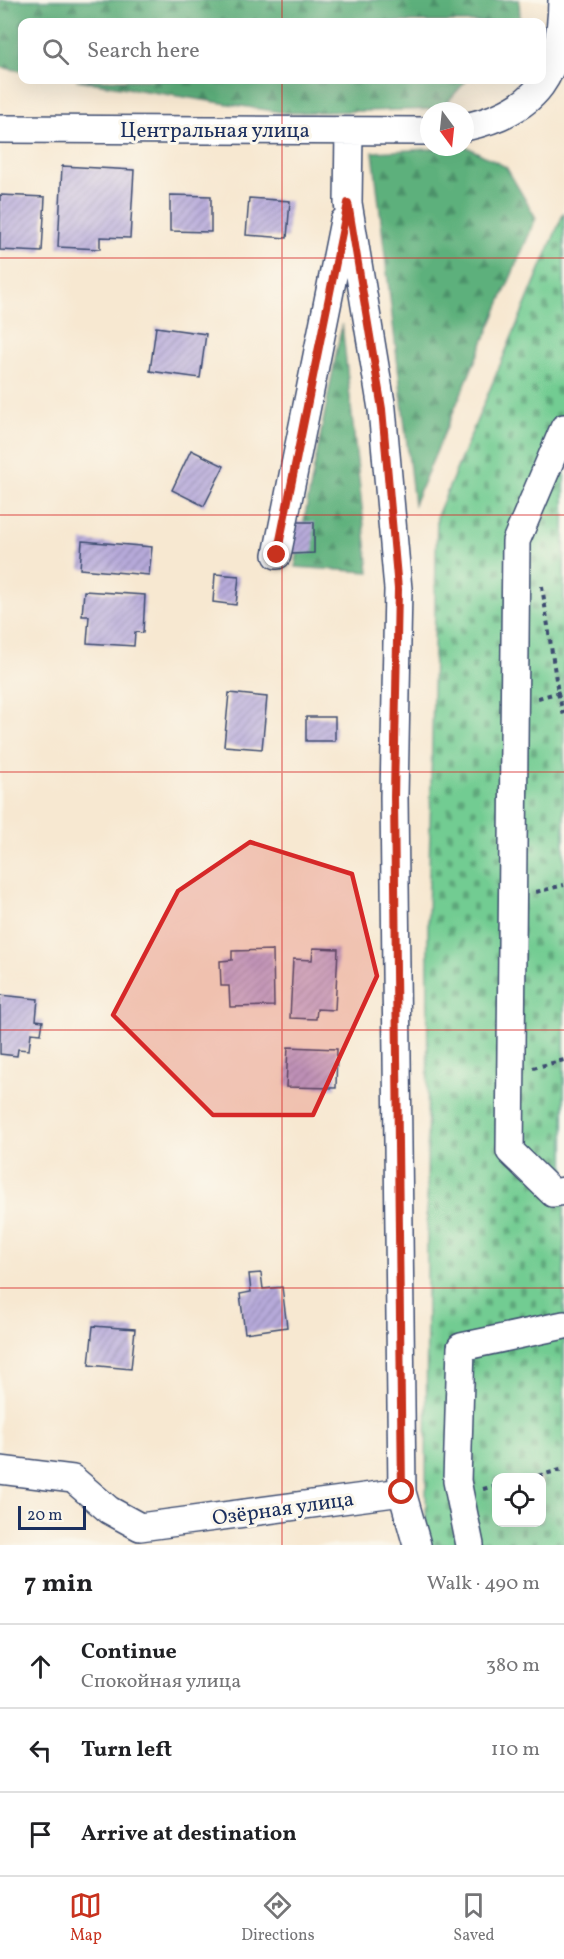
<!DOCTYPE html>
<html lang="en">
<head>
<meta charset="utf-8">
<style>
  body { margin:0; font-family:Vollkorn,serif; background:#f2f2f2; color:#202124 }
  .controls { position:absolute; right:18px; bottom:18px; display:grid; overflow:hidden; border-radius:12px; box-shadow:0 6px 24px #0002 }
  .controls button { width:54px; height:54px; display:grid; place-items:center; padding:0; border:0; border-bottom:2px solid #e0e0e0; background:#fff; color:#202124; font:30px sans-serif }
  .compass { position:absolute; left:420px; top:102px; width:54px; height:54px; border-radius:50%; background:#fff; box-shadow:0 6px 24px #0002; rotate:165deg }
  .scale { position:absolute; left:18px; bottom:15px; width:68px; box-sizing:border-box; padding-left:6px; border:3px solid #1b2f5e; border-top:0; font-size:16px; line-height:21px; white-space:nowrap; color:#1b2f5e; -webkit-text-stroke:4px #fbf7ec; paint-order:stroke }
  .stop { position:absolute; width:18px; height:18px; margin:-14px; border:4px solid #c8321e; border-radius:50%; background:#fff }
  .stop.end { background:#c8321e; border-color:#fff; box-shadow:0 2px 6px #0008 }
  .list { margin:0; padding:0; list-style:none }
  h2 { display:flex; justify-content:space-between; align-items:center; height:78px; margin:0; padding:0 24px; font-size:26px }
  h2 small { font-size:20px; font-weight:400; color:#757577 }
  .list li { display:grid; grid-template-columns:39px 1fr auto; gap:18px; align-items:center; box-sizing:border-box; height:84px; padding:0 24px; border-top:2px solid #e0e0e0 }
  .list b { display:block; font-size:22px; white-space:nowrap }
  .list p { margin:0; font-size:20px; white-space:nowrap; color:#757577 }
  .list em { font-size:20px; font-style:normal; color:#757577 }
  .icon { flex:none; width:33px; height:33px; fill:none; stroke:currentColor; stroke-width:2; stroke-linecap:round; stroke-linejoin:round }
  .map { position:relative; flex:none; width:564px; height:1545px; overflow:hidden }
  .search { position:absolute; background:#fff; box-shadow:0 6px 24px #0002; left:18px; right:18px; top:18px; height:66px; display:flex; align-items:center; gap:15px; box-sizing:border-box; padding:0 21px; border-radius:12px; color:#757577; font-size:22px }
  .sheet { height:330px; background:#fff }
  nav { display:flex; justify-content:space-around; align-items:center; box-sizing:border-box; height:84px; border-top:2px solid #e0e0e0; background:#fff; font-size:16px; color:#757577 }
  nav a { display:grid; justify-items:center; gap:3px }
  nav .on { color:#c8321e }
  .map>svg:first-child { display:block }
</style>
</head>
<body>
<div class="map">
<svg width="564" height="1545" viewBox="0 0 564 1545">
  <defs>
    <pattern id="forest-firs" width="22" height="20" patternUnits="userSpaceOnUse" patternTransform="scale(1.5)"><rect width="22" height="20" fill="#5db07c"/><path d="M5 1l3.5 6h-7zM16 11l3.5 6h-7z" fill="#4c9069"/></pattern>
    <pattern id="cemetery-stones" width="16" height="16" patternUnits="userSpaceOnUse" patternTransform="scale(1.5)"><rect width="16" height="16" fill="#72cc92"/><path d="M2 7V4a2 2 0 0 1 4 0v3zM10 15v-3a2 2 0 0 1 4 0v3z" fill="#5da67a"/></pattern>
    <pattern id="building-hatch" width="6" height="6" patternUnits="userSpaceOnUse" patternTransform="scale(1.5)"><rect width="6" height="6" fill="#b7aada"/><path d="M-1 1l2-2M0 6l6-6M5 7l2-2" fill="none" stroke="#948bb4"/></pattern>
  </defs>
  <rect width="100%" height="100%" fill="#fbf7ec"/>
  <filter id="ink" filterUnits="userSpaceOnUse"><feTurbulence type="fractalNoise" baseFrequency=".0167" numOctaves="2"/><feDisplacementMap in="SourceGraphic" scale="12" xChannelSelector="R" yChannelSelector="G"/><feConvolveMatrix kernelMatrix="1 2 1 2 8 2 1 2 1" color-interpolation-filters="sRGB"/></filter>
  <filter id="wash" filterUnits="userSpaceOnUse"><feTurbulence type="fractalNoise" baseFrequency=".008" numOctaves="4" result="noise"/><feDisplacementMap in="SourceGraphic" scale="24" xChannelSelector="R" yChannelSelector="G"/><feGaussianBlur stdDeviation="1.35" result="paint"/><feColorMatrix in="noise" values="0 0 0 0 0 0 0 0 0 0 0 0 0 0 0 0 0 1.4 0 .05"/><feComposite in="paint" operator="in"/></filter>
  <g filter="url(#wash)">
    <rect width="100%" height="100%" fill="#f7e8d1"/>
    <path fill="url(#forest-firs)" stroke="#3c706d" stroke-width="1.5" d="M0 0H519L520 19 517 22H22V71L0 67Z
      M76 80H467L441 109 286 113Z
      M467 147 506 167 536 218 414 504 373 152Z
      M342 324 369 572 295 567Z"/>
    <path fill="url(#cemetery-stones)" stroke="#467e78" stroke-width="1.5" fill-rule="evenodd" d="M564 212V1545H426L428 917 437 516ZM496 1478H542V1522H496Z"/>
    <g id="blocks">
      <path fill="url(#building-hatch)" d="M62 166 134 170 130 238 100 237V249L58 247Z
        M0 195 45 197 42 252 0 250Z
        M170 195 211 196V232L170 231Z
        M249 198 290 201 287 238 246 235Z
        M156 327 206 334 200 378 150 371Z
        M191 450 224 466 204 506 172 490Z
        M291 522H314V553L292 554Z
        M82 541 152 547 149 575 80 569Z
        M215 574 239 576 236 605 213 602Z
        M84 591 145 595 143 633 135 632 134 646 87 643 89 616H82Z
        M229 693 267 697 262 749 224 746Z
        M306 717H335V741H306Z
        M313 948 338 949 335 1010 317 1009 316 1019 290 1018 293 959 312 960Z
        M273 950 274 1006 230 1007 229 986H221L220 961 232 960V951Z
        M0 995 38 999 36 1020 43 1021 41 1034 31 1033 29 1050 18 1049 17 1056 0 1054Z
        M288 1047 337 1049 336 1088 286 1087Z
        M261 1273 263 1289 282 1287 287 1327 245 1333 240 1294 251 1292 249 1274Z
        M93 1326 135 1329 131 1369 89 1365Z"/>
    </g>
  </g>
  <g filter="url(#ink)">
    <use href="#blocks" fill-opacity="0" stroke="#3c4b6f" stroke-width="1.5"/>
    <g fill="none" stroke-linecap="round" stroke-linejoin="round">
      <defs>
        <path id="minor" d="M465 127C539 111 561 74 562 0
          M0 129 429 131
          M349 131 348 203 382 409 398 589 394 797 402 1492 417 1545
          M564 428 516 541 510 1151 553 1193 564 1191
          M277 555 344 221
          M0 1470 73 1479 109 1510 140 1527 402 1492
          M470 1545 457 1481 461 1347 564 1325"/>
      </defs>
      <use href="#minor" stroke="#3c4b6f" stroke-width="30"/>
      <path stroke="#3c4b6f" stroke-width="4" stroke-dasharray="4.5 4.5" stroke-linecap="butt" d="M542 586 558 693 564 716
        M538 698 564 691
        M536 892 564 885
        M533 1068 564 1060
        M530 1478 564 1469
        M483 1489 496 1486"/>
      <use href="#minor" stroke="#fff" stroke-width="27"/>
    </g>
  </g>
  <g fill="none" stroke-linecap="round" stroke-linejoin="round" filter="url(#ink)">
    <path stroke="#c8321e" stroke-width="8" d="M277 555 348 203 382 409 398 589 394 797 402 1492"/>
  </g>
  <path fill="#d62828" fill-opacity="0.2" stroke="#d62828" stroke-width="4.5" stroke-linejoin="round" d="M250 842 352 874 377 976 313 1115H213L113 1015 178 891Z"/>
  <path fill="none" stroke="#d62828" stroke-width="1.5" stroke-opacity="0.55" d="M282 0V22M282 80V1545M0 258H564M0 515H564M0 772H564M0 1030H564M0 1288H564"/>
  <g text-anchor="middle" stroke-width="6" stroke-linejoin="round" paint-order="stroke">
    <g font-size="21" fill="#1b2f5e" stroke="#fbf7ec">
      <text x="215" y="137">Центральная улица</text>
      <text transform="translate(283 1508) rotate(-8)" y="7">Озёрная улица</text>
    </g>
  </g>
</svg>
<div class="controls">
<button><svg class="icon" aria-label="locate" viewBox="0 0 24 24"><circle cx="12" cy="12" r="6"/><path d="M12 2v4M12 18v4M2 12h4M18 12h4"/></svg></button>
</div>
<svg class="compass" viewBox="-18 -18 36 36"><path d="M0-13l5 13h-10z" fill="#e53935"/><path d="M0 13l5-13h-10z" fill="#757577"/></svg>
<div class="scale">20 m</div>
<div class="stop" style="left:402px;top:1492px"></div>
<div class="stop end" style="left:277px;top:555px"></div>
<div class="search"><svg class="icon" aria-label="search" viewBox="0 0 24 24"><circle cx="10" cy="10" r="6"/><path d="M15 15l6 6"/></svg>Search here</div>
</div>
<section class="sheet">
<h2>7 min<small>Walk · 490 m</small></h2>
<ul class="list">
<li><svg class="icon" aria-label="ahead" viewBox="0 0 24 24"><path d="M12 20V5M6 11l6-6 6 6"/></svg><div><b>Continue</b><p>Спокойная улица</p></div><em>380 m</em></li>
<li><svg class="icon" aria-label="left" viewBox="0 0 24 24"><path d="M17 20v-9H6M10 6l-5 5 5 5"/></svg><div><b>Turn left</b></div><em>110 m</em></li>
<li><svg class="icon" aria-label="arrive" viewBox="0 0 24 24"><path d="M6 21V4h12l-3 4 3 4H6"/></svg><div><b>Arrive at destination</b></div></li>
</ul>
</section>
<nav>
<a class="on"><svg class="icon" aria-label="map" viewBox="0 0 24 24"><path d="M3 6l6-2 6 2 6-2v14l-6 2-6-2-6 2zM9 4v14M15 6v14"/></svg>Map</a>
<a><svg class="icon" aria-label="directions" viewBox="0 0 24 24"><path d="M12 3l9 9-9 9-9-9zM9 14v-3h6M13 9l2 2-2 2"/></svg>Directions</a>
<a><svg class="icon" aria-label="saved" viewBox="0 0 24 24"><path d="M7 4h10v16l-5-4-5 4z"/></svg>Saved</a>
</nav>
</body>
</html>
